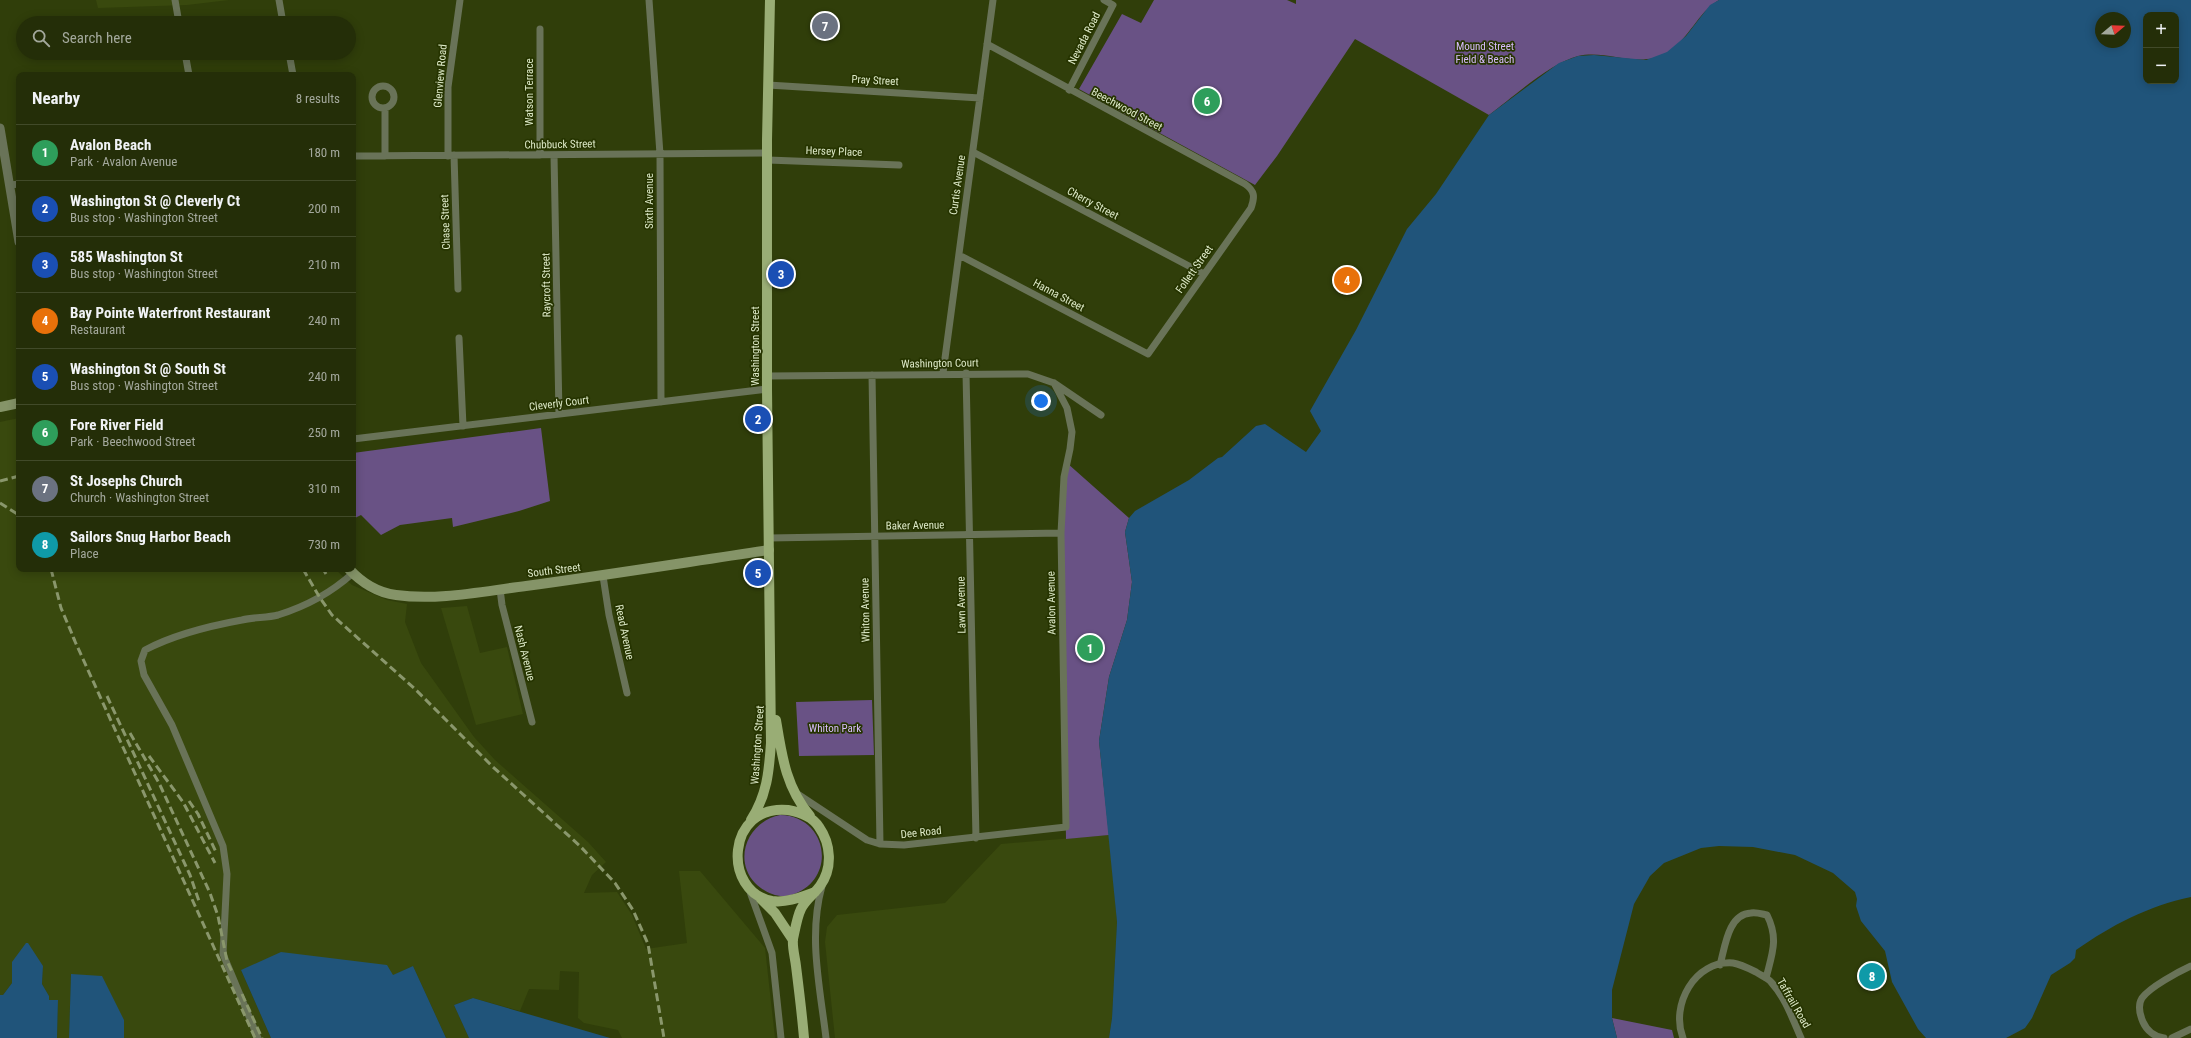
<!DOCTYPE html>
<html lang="en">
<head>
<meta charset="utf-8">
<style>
  body { margin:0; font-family:"Roboto Condensed",sans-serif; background:#303a16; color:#f1f3f6 }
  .controls { position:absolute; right:12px; top:12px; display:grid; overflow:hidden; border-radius:8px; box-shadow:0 2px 10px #0003 }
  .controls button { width:36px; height:36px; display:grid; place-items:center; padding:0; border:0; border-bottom:1px solid #414a29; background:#242e08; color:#f1f3f6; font:20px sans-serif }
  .compass { position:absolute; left:2095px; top:12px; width:36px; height:36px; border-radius:50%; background:#242e08; box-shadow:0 2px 10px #0003; rotate:71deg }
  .you { position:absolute; left:1041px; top:401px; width:14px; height:14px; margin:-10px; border:3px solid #fff; border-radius:50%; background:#1a73e8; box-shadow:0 0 0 6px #1a73e833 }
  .badge { display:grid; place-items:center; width:26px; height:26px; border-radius:50%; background:#e69b98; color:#fff; font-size:13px; font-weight:700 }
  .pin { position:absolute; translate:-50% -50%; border:2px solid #fff; box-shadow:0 1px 4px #0006 }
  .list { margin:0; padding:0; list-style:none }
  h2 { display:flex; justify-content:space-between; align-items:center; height:52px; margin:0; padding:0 16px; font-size:17px }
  h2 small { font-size:13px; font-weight:400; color:#a3a89c }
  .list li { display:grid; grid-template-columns:26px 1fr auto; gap:12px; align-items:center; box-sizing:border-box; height:56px; padding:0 16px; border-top:1px solid #414a29 }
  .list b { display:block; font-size:15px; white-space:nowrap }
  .list p { margin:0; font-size:13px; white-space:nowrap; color:#a3a89c }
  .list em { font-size:13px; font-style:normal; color:#a3a89c }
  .icon { flex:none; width:22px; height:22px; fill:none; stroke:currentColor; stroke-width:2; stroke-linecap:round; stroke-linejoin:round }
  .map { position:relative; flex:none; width:2191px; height:1038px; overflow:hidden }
  .search { position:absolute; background:#242e08; box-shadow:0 2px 10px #0003; left:16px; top:16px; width:340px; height:44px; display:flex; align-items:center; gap:10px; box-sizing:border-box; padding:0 14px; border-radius:22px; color:#a3a89c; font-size:15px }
  .panel { position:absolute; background:#242e08; box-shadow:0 2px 10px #0003; left:16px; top:72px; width:340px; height:500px; border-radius:8px }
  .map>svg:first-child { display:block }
</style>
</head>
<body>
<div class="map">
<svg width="2191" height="1038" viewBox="0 0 2191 1038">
  <rect width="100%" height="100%" fill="#303e0a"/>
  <path fill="#39490e" d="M96 0H229L187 5 98 8Z
    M19 418V569H335L352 585 387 600 407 604 405 622 421 663 474 737 495 760 588 842 606 862 592 875 584 893 617 892 632 915 646 949 687 943 679 871H700L765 948 775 1038H622L618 1030 584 1023 578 1018 579 972 560 971 559 990 529 989 520 1011 473 998 454 1005 469 1038H446L413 966 392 976 241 970 271 1038H124V1020L71 974 69 1038H57L58 1000H49V996L42 984 43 966 12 962V983L3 995H0V422Z
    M467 606 480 653 507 647 523 714 476 725 441 608Z
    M1109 835 1117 922 1112 1018 1109 1038H835L825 942 827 927 837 915 945 903 1001 844Z"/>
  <path fill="#695285" d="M1154 0H1287L1296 4V0H1719C1698 12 1689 39 1668 52 1639 70 1608 49 1578 56 1550 63 1512 98 1489 115L1355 39 1277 156 1255 185 1079 89 1122 14 1141 23Z
    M541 428 550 501 519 511 453 527 452 518 400 525 381 535 361 515 353 519V453Z
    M1067 463 1129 518 1125 532 1132 582 1127 620 1109 677 1099 741 1109 835 1066 839 1061 533Z
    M872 700 874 755 799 756 796 702Z
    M780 815C829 816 838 881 791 895 778 899 764 892 755 883 732 858 749 821 780 815Z
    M1612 1018 1672 1030 1674 1038H1617Z"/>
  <path fill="#20547a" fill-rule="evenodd" d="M1719 0H2191V897C2148 906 2112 925 2076 950L2075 958 2070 963 2051 975 2032 1018 2025 1028 2006 1038H1926L1918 1029 1892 982 1885 951 1861 921 1856 906 1857 899 1855 892 1833 873 1795 855 1753 847 1719 846 1701 848 1664 863 1650 876 1634 904 1612 990V1018L1617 1038H1109L1112 1018 1117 922 1099 741 1109 677 1127 620 1132 582 1125 532 1129 518 1135 511 1189 480 1218 458 1222 457 1256 426 1265 424 1306 452 1321 431 1310 411 1356 330 1407 229 1436 194 1489 115 1559 63 1578 56 1594 55 1646 60 1667 52 1686 36 1710 5ZM2146 15H2176V81H2146ZM2101 18H2125V42H2101Z
    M26 943H28L43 966 42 984 49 996V1000H58L57 1038H0V995H3L12 983V962Z
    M281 952 387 965 393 975 413 966 446 1038H271L241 970Z
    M71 974 102 976 124 1020V1038H69Z
    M473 998 610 1038H611H469L454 1005Z"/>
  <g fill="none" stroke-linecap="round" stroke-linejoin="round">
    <path stroke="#697358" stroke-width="7" d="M175 0 179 23
      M279 0 283 23
      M649 0 660 154 661 402
      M185 53 189 75
      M289 53 293 75
      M768 85 980 98
      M372 97a11 11 0 1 1 22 0a11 11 0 1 1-22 0Z
      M1069 90 1113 5 1104 0
      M973 152 1204 274
      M454 155 458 289
      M540 155V29
      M554 155 559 414
      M353 156 768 153
      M385 156V109
      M448 156V87L460 0
      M768 160 899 165
      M10 185 19 184
      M959 255 1148 354 1251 208C1255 197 1255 191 1245 184L987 44
      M459 338 463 426
      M943 373 993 0
      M966 373 976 838
      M872 375 880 844
      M767 376 1028 374 1054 383 1101 415
      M353 439 767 389
      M769 538 1061 533
      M603 576 609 615 627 693
      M500 589 502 605 532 722
      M796 793 867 840 880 844 904 845 1066 827 1061 533 1064 477 1070 449 1072 432 1067 408 1054 383
      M822 886C808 936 820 987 826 1038
      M749 889 772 953 781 1038
      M1720 965C1725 947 1728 914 1751 913 1756 912 1762 914 1767 915 1779 939 1772 954 1766 978
      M258 1038 223 954 227 874 223 846 172 725 144 675 141 661 145 650C175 634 209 626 242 620 254 617 267 618 278 615 307 606 331 593 353 573
      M1683 1038C1670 1005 1695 960 1733 963 1740 964 1750 969 1756 972 1760 975 1768 978 1771 982 1785 997 1793 1020 1801 1038
      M2164 1038C2155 1037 2147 1031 2143 1022 2140 1015 2137 1006 2142 998 2150 987 2178 972 2191 966
      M2172 1038 2191 1029"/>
    <path stroke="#697358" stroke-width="9" d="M0 128 19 242"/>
    <path stroke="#859468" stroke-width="10" d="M0 407 19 403
      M349 569C361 582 378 593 396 595 438 601 484 591 526 586 607 575 688 562 769 550"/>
    <path stroke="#99ad75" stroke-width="10" d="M776 720C782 757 786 787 810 816
      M751 820C767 795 769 772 771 743L767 389V140L770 0
      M761 899 775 913 793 940
      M804 1038C802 1014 799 990 796 966 795 957 792 947 793 939 795 930 797 917 801 909 805 900 814 894 820 886 833 868 831 844 819 827 812 816 800 812 788 810 726 804 722 892 772 901 787 903 801 897 815 892"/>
    <path stroke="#8a976c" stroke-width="3" stroke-dasharray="8 4" stroke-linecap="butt" d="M0 481 19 476
      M0 503 19 515
      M51 569 61 608 75 641
      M303 569 320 598 332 615 415 689 493 767 580 846 615 883 633 910 648 944 664 1038
      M323 569 326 574
      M73 637 255 1038
      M107 696 190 875 200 904
      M130 733 159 783 210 893 218 916 227 961 233 974
      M149 756 183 802 215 863
      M189 801 198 814 216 852
      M242 994 262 1038"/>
  </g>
  <g text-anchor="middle" stroke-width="3.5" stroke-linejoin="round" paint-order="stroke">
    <g font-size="11" fill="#dde9c7" stroke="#263400">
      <text transform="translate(1084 38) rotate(-63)" y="4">Nevada Road</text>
      <text transform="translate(440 76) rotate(-85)" y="4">Glenview Road</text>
      <text transform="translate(875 80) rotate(3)" y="4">Pray Street</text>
      <text transform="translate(529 92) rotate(-90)" y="4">Watson Terrace</text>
      <text transform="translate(1127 109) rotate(28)" y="4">Beechwood Street</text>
      <text transform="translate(560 144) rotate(-1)" y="4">Chubbuck Street</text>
      <text transform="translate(834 151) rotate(2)" y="4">Hersey Place</text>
      <text transform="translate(957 185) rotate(-82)" y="4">Curtis Avenue</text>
      <text transform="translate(649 201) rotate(-90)" y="4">Sixth Avenue</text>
      <text transform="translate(1093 203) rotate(28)" y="4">Cherry Street</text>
      <text transform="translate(445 222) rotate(-92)" y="4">Chase Street</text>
      <text transform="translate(1194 269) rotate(-55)" y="4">Follett Street</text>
      <text transform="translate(546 285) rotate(-91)" y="4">Raycroft Street</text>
      <text transform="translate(1059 295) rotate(28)" y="4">Hanna Street</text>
      <text transform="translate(755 346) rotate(-90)" y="4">Washington Street</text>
      <text transform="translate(940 363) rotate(-1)" y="4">Washington Court</text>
      <text transform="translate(559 403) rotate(-7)" y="4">Cleverly Court</text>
      <text transform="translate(915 525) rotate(-1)" y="4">Baker Avenue</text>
      <text transform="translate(554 570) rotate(-7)" y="4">South Street</text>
      <text transform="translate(1051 603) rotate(-91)" y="4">Avalon Avenue</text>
      <text transform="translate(961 605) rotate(-91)" y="4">Lawn Avenue</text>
      <text transform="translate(865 610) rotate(-91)" y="4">Whiton Avenue</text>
      <text transform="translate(625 632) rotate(78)" y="4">Read Avenue</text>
      <text transform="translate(525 653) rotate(76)" y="4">Nash Avenue</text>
      <text transform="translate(757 745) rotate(-86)" y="4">Washington Street</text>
      <text transform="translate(921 832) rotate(-6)" y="4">Dee Road</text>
      <text transform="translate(1794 1003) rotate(60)" y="4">Taffrail Road</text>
    </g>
    <g font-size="11" fill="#d8bdfd" stroke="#263400">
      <text x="1485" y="50">Mound Street<tspan x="1485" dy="13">Field &amp; Beach</tspan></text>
      <text x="835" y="732">Whiton Park</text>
    </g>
  </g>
</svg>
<div class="controls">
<button>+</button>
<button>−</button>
</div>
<svg class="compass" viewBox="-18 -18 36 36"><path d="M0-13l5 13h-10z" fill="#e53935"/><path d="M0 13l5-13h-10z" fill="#a3a89c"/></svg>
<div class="you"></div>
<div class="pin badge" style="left:1090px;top:648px;background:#2e9e5b">1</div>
<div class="pin badge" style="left:758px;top:419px;background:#1a4fb4">2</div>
<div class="pin badge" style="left:781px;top:274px;background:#1a4fb4">3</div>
<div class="pin badge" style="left:1347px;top:280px;background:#e8710a">4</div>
<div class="pin badge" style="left:758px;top:573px;background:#1a4fb4">5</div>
<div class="pin badge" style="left:1207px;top:101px;background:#2e9e5b">6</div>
<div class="pin badge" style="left:825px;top:26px;background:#6b7280">7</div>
<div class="pin badge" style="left:1872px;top:976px;background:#0f9aa8">8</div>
<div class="search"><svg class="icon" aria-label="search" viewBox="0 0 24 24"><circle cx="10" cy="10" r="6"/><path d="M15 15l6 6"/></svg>Search here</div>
<section class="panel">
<h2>Nearby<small>8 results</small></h2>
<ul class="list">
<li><span class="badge" style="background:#2e9e5b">1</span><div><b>Avalon Beach</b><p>Park · Avalon Avenue</p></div><em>180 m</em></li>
<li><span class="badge" style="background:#1a4fb4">2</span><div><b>Washington St @ Cleverly Ct</b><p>Bus stop · Washington Street</p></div><em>200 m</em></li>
<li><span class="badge" style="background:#1a4fb4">3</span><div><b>585 Washington St</b><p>Bus stop · Washington Street</p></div><em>210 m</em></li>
<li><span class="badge" style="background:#e8710a">4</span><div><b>Bay Pointe Waterfront Restaurant</b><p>Restaurant</p></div><em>240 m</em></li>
<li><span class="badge" style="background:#1a4fb4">5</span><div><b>Washington St @ South St</b><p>Bus stop · Washington Street</p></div><em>240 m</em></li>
<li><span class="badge" style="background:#2e9e5b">6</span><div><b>Fore River Field</b><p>Park · Beechwood Street</p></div><em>250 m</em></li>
<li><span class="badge" style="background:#6b7280">7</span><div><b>St Josephs Church</b><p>Church · Washington Street</p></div><em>310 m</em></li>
<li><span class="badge" style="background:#0f9aa8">8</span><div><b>Sailors Snug Harbor Beach</b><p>Place</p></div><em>730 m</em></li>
</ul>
</section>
</div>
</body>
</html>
